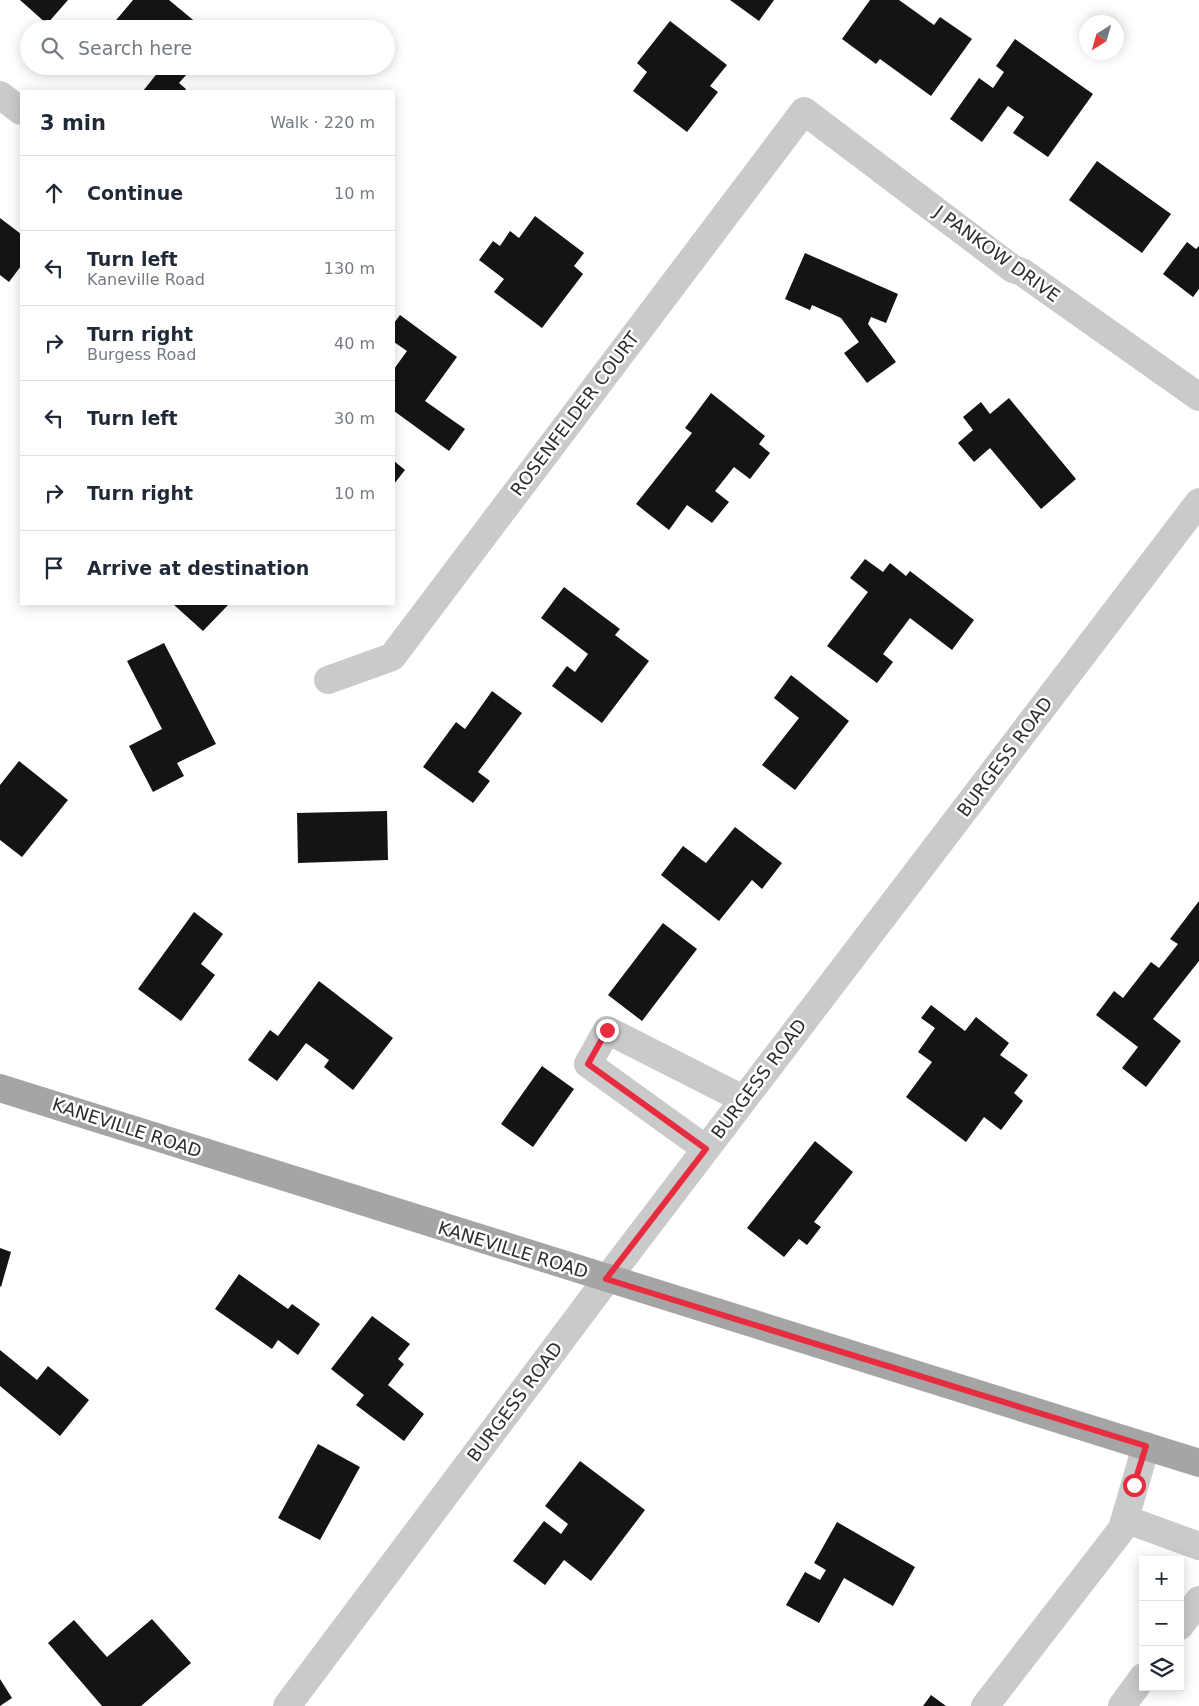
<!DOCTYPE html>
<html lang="en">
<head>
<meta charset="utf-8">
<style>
  body { margin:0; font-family:"DejaVu Sans",sans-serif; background:#f2f2f3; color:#1f2937 }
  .controls { position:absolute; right:15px; bottom:15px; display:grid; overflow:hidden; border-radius:0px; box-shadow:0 2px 12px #0003 }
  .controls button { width:45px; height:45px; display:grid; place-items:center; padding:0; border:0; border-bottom:1px solid #e0e1e3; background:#fff; color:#1f2937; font:25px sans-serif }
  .compass { position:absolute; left:1079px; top:15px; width:45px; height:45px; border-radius:50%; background:#fff; box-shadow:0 2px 12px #0003; rotate:217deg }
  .stop { position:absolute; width:15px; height:15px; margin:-11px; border:4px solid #e72c40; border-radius:50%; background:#fff }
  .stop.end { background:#e72c40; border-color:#fff; box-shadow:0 1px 5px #0008 }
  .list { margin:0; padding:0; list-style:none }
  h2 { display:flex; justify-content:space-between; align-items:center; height:65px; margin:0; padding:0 20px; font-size:21px }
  h2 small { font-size:16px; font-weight:400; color:#747a83 }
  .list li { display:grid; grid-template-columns:32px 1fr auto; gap:15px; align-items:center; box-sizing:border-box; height:75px; padding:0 20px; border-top:1px solid #e0e1e3 }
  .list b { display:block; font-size:19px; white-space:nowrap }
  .list p { margin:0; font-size:16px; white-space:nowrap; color:#747a83 }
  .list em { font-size:16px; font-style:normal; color:#747a83 }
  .icon { flex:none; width:28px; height:28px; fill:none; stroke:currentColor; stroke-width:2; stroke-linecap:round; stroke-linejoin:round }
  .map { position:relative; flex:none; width:1199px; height:1706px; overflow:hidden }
  .search { position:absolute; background:#fff; box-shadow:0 2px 12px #0003; left:20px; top:20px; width:375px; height:55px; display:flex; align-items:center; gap:12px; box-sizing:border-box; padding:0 18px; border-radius:28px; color:#747a83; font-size:19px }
  .panel { position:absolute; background:#fff; box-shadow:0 2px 12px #0003; left:20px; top:90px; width:375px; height:515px; border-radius:0px }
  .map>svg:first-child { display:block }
</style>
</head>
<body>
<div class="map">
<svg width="1199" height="1706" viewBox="0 0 1199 1706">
  <rect width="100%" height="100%" fill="#fff"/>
  <path fill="#141414" d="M20 0H68L47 24Z
    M133 0H169L204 29H117L112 25Z
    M730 0H774L759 21Z
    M870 0H899L934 25 940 17 972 39 931 96 880 59 876 64 842 39Z
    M670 21 727 65 710 86 718 92 687 132 633 91 647 72 637 63Z
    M1015 39 1093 94 1048 157 1013 133 1024 117 1008 106 982 142 950 119 979 78 993 88 1004 72 996 66Z
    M163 66H194L179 83 186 89 185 91H143Z
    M1097 161 1171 214 1142 253 1069 200Z
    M535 216 584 253 574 266 583 274 542 328 494 292 504 279 479 260 493 241 500 246 510 231 519 238Z
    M0 218 21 234V266L9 282 0 275Z
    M1187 242 1196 249 1199 246V289L1193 297 1163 274Z
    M805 253 898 294 886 323 871 317 868 324 896 362 867 383 844 353 859 342 841 318 812 305 810 310 785 299Z
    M400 315 457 357 425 401 465 429 449 451 394 411V369L407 351 394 342V323Z
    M711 393 765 436 759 444 770 453 750 479 734 467 715 491 729 502 712 523 687 505 669 530 636 504 692 433 685 428Z
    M1009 398 1076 479 1041 509 990 448 974 462 958 443 973 430 963 417 981 402 990 414Z
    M394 461 405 470 394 484Z
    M865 559 883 572 890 563 906 576 910 571 974 620 952 650 910 618 883 654 893 662 877 683 827 646 868 592 850 578Z
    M564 587 620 629 615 635 649 661 602 723 552 686 567 666 575 672 588 654 541 618Z
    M173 604H229L203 631Z
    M164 643 216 744 177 763 184 776 153 792 129 746 162 729 127 661Z
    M791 675 849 721 795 790 762 765 799 718 774 698Z
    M492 691 522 713 478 772 490 781 473 803 423 767 456 722 465 729Z
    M19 761 68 800 22 857 0 840V785Z
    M387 811 388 860 298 863 297 813Z
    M735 827 782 863 762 889 752 880 719 921 661 875 683 846 706 863Z
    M1199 901V961L1153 1019 1181 1041 1146 1087 1122 1068 1138 1047 1096 1015 1114 991 1123 998 1151 962 1159 968 1178 944 1170 939Z
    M194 912 223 934 201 964 215 975 181 1021 138 989Z
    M663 923 697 949 642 1021 608 995Z
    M319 981 393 1038 353 1090 324 1067 329 1060 306 1043 277 1081 248 1060 270 1030 278 1036Z
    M931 1005 965 1031 976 1017 1009 1043 1000 1055 1028 1075 1014 1093 1023 1101 1001 1130 984 1117 966 1142 906 1097 932 1062 918 1052 935 1028 921 1018Z
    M542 1066 574 1089 533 1147 501 1124Z
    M815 1141 853 1172 814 1222 821 1227 807 1245 799 1239 784 1257 747 1228Z
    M0 1248 11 1252 1 1287 0 1286Z
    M239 1274 288 1309 292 1304 320 1324 298 1355 278 1340 272 1349 215 1309Z
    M372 1316 410 1344 398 1359 404 1364 388 1385 424 1414 404 1441 356 1405 364 1395 331 1369Z
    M0 1350 37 1380 48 1366 89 1400 60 1436 0 1386Z
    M318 1444 360 1467 320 1540 278 1518Z
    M580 1461 645 1510 591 1581 564 1560 545 1585 513 1561 544 1521 561 1534 568 1524 545 1506Z
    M837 1522 915 1567 893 1606 844 1578 819 1623 786 1605 805 1572 820 1580 826 1570 814 1563Z
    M152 1619 191 1663 141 1706H102L48 1643 74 1620 107 1657Z
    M0 1679 12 1698 0 1706Z
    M931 1695 946 1706H923Z"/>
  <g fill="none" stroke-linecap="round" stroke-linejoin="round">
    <path stroke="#cacaca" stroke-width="28" d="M0 95 21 111
      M328 680 392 657 804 111 1013 269 1022 272 1199 397
      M706 1149 588 1064 607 1030 743 1099
      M1125 1519 1199 1546
      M1180 1626 1199 1600
      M287 1706 607 1279 1199 502
      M985 1706 1122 1529 1146 1446
      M1122 1706 1143 1677"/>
    <path stroke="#a5a5a5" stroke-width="28" d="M0 1088 1199 1463"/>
  </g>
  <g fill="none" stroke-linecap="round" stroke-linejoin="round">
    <path stroke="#e72c40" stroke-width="6" d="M607 1030 588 1064 706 1149 606 1279 1146 1446 1134 1485"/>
  </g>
  <g text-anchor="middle" stroke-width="5" stroke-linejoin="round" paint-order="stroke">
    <g font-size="18" fill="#2d2d2d" stroke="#fff">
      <text transform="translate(997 254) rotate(36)" y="6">J PANKOW DRIVE</text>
      <text transform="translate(575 414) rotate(-53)" y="6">ROSENFELDER COURT</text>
      <text transform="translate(1005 757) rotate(-53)" y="6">BURGESS ROAD</text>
      <text transform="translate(759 1079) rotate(-53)" y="6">BURGESS ROAD</text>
      <text transform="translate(127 1128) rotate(18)" y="6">KANEVILLE ROAD</text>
      <text transform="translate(513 1250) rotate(17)" y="6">KANEVILLE ROAD</text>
      <text transform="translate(515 1402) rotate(-53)" y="6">BURGESS ROAD</text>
    </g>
  </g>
</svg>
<div class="controls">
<button>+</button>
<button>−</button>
<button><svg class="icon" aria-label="layers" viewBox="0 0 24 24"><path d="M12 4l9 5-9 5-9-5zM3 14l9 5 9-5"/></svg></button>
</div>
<svg class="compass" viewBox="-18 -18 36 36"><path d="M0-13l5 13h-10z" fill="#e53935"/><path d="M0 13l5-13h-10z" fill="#747a83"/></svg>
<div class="stop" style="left:1134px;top:1485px"></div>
<div class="stop end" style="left:607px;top:1030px"></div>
<div class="search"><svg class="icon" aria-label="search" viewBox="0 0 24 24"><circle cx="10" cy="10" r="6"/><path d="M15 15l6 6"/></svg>Search here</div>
<section class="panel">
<h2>3 min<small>Walk · 220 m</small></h2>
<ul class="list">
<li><svg class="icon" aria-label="ahead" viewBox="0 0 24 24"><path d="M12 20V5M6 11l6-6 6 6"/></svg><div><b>Continue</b></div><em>10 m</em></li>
<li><svg class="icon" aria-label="left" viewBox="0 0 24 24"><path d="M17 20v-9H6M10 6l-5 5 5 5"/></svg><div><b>Turn left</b><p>Kaneville Road</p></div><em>130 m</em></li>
<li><svg class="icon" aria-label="right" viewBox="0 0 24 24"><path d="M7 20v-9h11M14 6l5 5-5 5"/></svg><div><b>Turn right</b><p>Burgess Road</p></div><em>40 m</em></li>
<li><svg class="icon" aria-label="left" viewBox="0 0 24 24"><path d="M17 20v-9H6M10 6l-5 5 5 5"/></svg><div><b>Turn left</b></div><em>30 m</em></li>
<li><svg class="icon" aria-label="right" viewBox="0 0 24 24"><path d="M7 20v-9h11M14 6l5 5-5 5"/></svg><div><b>Turn right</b></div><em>10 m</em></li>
<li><svg class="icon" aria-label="arrive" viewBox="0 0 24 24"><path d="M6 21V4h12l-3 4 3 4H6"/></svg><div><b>Arrive at destination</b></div></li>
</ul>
</section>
</div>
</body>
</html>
